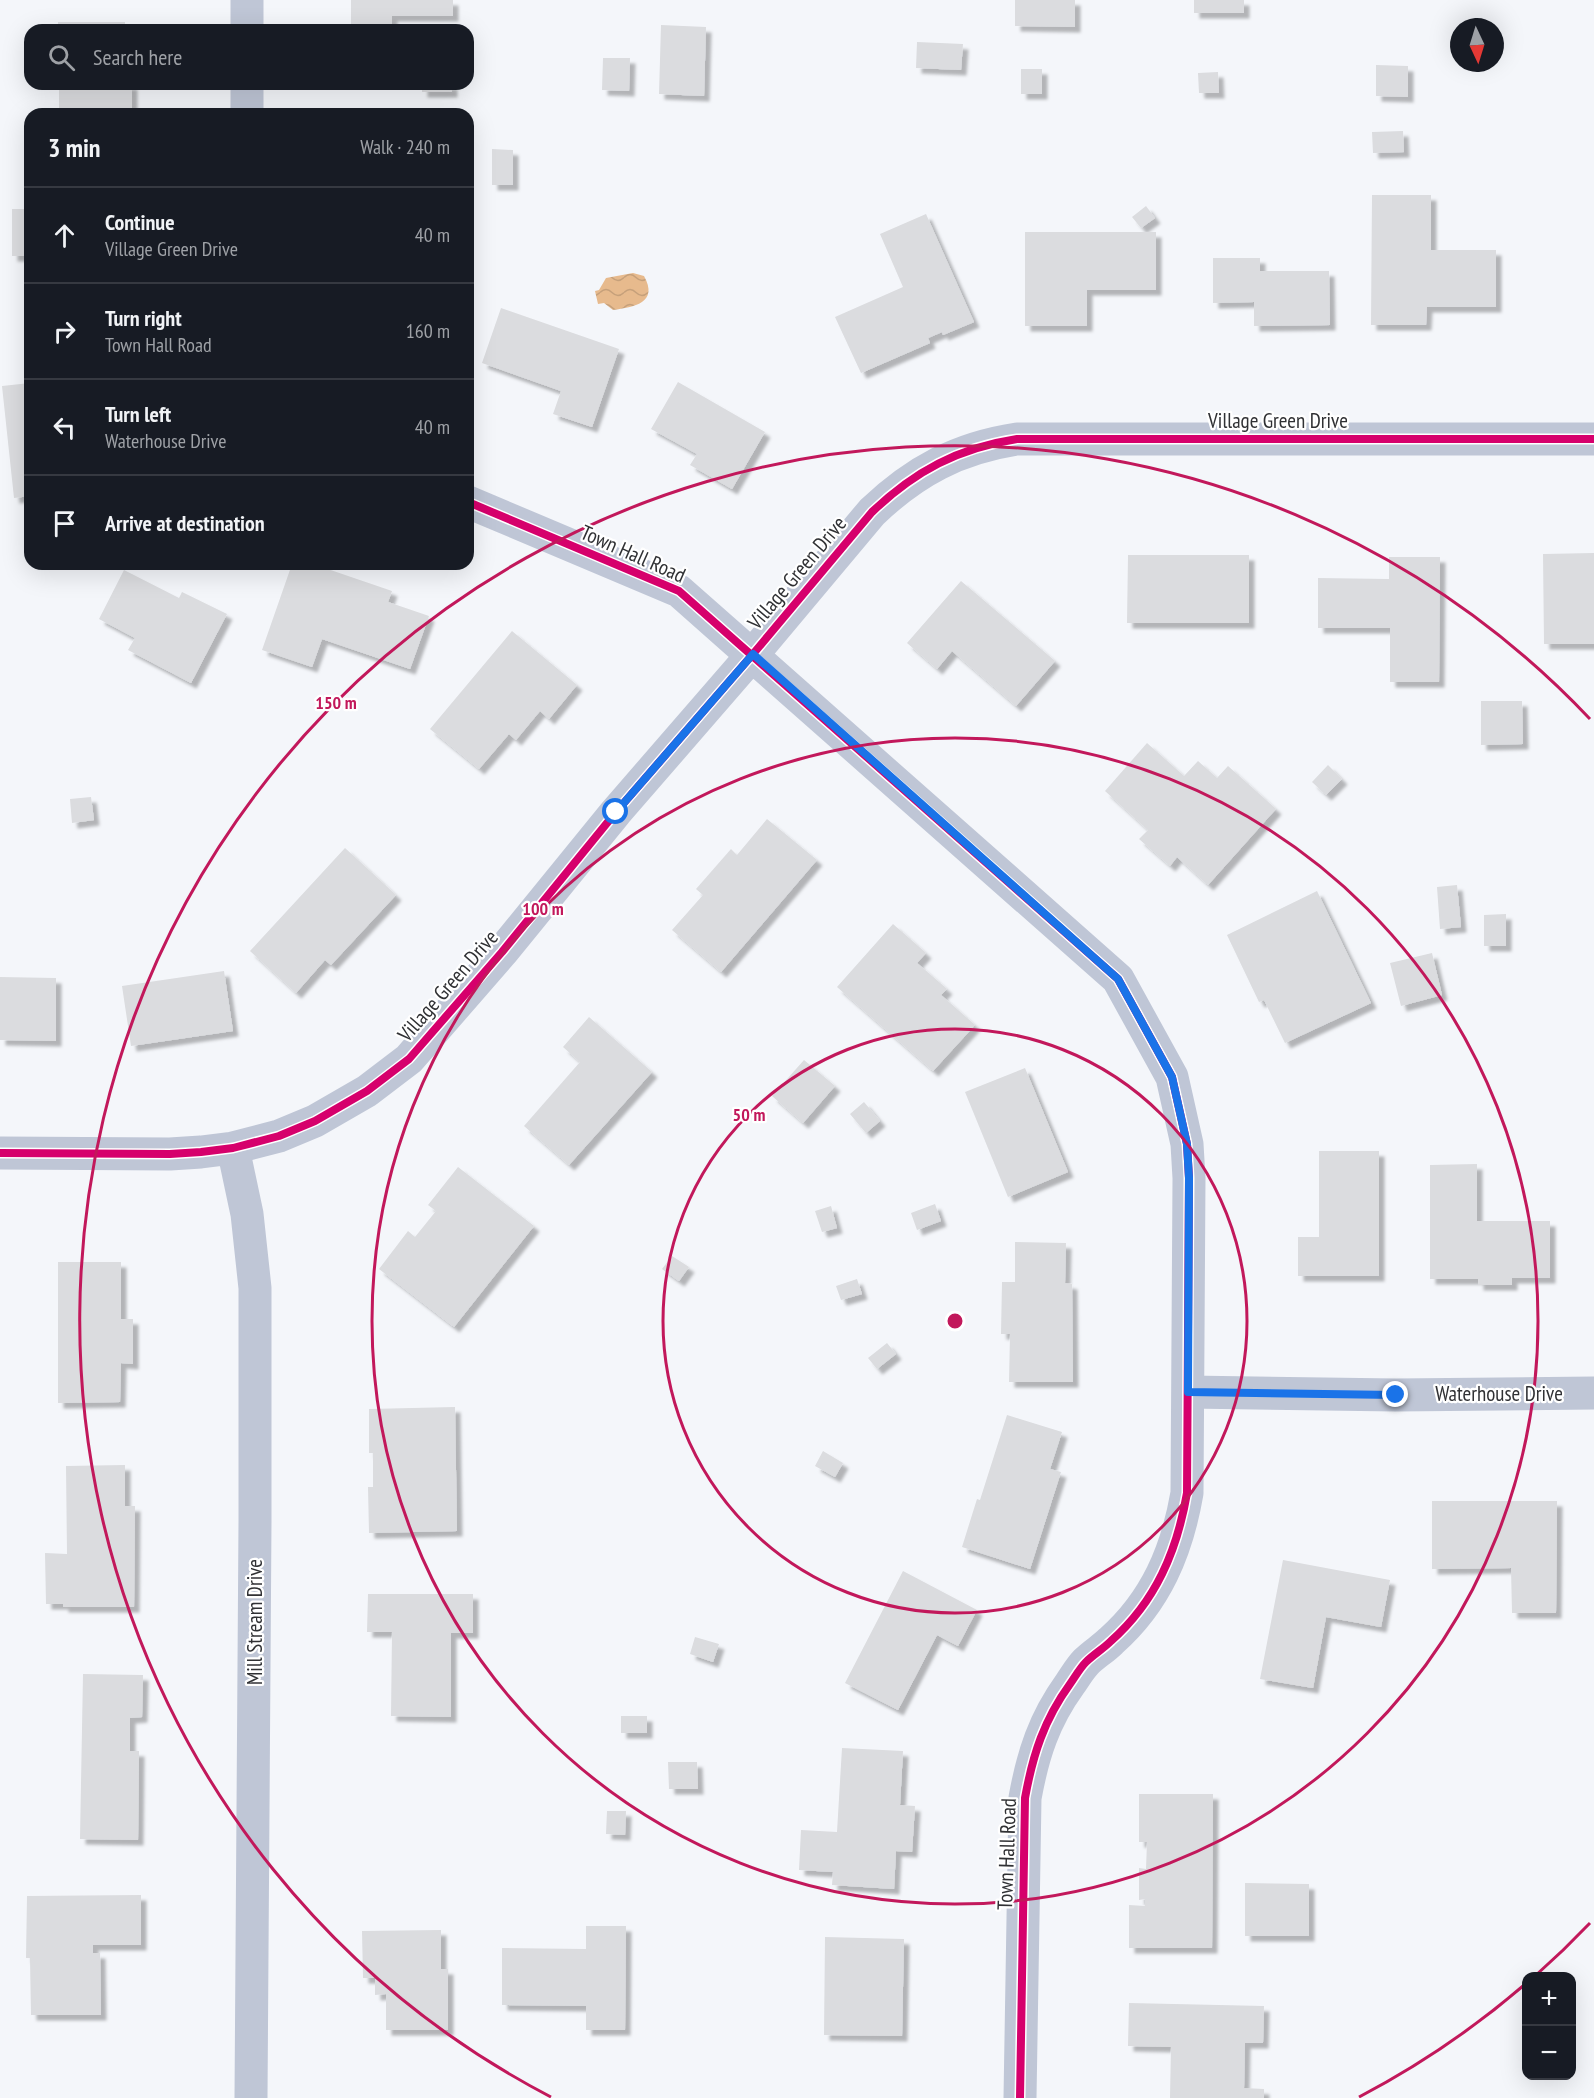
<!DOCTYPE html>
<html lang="en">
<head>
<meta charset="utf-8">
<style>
  body { margin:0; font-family:"PT Sans Narrow",sans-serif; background:#20242c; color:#f1f3f6 }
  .controls { position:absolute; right:18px; bottom:18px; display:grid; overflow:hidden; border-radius:12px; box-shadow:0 6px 24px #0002 }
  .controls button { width:54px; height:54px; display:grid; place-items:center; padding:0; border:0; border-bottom:2px solid #363941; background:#171b24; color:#f1f3f6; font:30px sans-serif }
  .compass { position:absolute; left:1450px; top:18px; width:54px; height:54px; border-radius:50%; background:#171b24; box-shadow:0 6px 24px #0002; rotate:176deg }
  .stop { position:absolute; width:18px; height:18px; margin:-14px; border:4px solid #1a73e8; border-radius:50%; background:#fff }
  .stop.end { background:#1a73e8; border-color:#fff; box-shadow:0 2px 6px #0008 }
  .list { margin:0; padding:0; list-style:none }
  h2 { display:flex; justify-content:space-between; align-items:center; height:78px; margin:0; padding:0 24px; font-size:26px }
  h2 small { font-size:20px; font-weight:400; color:#9ea1a6 }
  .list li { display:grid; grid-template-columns:39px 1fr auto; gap:18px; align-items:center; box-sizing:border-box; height:96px; padding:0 24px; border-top:2px solid #363941 }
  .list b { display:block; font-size:22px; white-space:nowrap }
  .list p { margin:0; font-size:20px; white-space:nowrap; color:#9ea1a6 }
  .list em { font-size:20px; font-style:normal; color:#9ea1a6 }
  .icon { flex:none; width:33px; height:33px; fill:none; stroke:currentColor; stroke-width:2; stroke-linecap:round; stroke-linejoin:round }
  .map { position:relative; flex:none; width:1594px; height:2098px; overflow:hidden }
  .search { position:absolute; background:#171b24; box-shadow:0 6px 24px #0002; left:24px; top:24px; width:450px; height:66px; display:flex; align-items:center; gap:15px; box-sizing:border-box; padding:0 21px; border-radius:18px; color:#9ea1a6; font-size:22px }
  .panel { position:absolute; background:#171b24; box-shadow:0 6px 24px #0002; left:24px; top:108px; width:450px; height:462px; border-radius:18px }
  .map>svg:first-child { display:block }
</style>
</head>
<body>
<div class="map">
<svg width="1594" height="2098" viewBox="0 0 1594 2098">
  <defs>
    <pattern id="water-waves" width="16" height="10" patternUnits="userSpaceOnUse" patternTransform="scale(1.5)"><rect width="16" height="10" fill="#e7ba8d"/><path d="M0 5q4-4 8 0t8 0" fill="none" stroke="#c6a07a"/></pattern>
    <filter id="shadow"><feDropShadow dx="5.5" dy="5.5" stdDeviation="1.5" flood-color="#0004"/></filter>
  </defs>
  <rect width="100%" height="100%" fill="#f4f6fa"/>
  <path fill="url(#water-waves)" d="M633 273 644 276C659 303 634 307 613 310L604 303 598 304 595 291 599 290 606 278Z"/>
  <path fill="#dbdcdf" filter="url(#shadow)" d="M351 0H453V16H392V30H351Z
    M1015 0H1075V27L1015 26Z
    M1194 0H1244V13H1194Z
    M58 22H125V30H58Z
    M661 25 706 27 704 96 659 94Z
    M917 42 963 44 961 70 916 68Z
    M603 58H630L629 91 602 90Z
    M1376 65 1408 66V97L1376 96Z
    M1021 69H1042V94H1021Z
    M1218 72 1219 93H1199L1198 73Z
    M59 84H132V114H59Z
    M422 84H452V92H422Z
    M1403 131 1404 152 1373 153 1372 132Z
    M492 149 513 150V185H492Z
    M1372 195H1431V250H1496V307H1427L1426 325H1371Z
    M1146 206 1155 218 1141 228 1132 217Z
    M12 209H30V256H12Z
    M926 214 974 322 943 335 942 332 928 338 930 343 861 373 835 317 903 287 880 234Z
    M1025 232H1156V290H1087V326H1025Z
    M1213 258H1260V271H1329L1330 325 1254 326V302L1213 303Z
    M501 308 619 349 592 427 553 414 561 391 482 363Z
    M678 382 765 432 732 489 690 465 697 454 651 429Z
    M30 383V496L14 498 2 386Z
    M1594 553V644H1544L1543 554Z
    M1128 555H1249V623H1127Z
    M1389 557H1440L1439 682H1390V628H1318V578L1389 579Z
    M292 564H313L392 591 388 602 429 616 410 669 322 639 312 667 262 650Z
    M124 570 179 598 182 592 227 614 191 683 128 650 135 638 99 619Z
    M961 581 1055 661 1016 706 952 651 937 669 907 643Z
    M512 631 577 685 549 719 540 711 516 740 509 734 479 769 430 729Z
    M1481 701H1522L1523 744 1481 745Z
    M1147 743 1184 776 1198 761 1217 778 1228 766 1276 809 1208 885 1177 857 1170 866 1139 839 1148 830 1105 791Z
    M1328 765 1342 779 1326 795 1312 782Z
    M91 797 94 820 72 823 70 799Z
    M767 819 817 860 721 972 672 930 703 895 696 889 731 849 737 855Z
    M345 848 396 895 331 965 325 960 296 993 250 951Z
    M1457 885 1461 927 1440 929 1437 887Z
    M1317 891 1371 1003 1285 1043 1264 1000 1259 1002 1227 935Z
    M1506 914V946H1484V915Z
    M893 924 926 953 917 963 947 989 941 995 975 1025 933 1071 837 987Z
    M1432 953 1442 995 1401 1006 1390 963Z
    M224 971 233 1031 131 1046 122 986Z
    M0 977 56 978V1041L0 1040Z
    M589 1017 652 1072 569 1165 524 1126 580 1062 563 1047Z
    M804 1060 835 1086 803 1123 772 1096Z
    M1025 1068 1068 1172 1008 1197 965 1092Z
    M864 1102 880 1121 866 1133 850 1114Z
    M1319 1151H1379V1276H1298V1237H1319Z
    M1477 1164V1221H1550V1278H1512V1285H1478V1279H1430V1165Z
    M458 1167 534 1226 454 1327 379 1269 408 1231 415 1237 436 1211 428 1205Z
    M935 1204 941 1221 917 1230 911 1213Z
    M831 1206 837 1228 822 1232 815 1211Z
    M1015 1242 1066 1243 1065 1283 1072 1284 1073 1382H1009L1010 1334H1001L1002 1282H1015Z
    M672 1256 689 1267 679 1281 662 1269Z
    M58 1262H121V1319H133V1364L121 1363 120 1402 58 1403Z
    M857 1279 862 1294 841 1300 836 1286Z
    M887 1343 896 1354 877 1369 868 1358Z
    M455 1407 457 1531 369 1533 368 1487H373V1453H369V1409Z
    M1007 1415 1062 1432 1050 1469 1061 1472 1030 1569 962 1547 977 1499 980 1500Z
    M823 1451 843 1463 835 1477 815 1466Z
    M125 1465V1506H135L134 1607H63V1604H46L45 1553 67 1554 66 1466Z
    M1432 1501H1557L1556 1613H1512L1511 1568 1432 1569Z
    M1283 1560 1390 1580 1381 1627 1326 1617 1313 1688 1260 1679Z
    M903 1571 977 1610 958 1646 937 1635 898 1710 845 1683Z
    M368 1594H473V1633H451V1717L391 1716 392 1632H367Z
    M695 1637 719 1644 713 1662 690 1654Z
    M83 1674 143 1675 142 1717 130 1718V1751H139L138 1840 80 1839Z
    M621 1716H647V1733H621Z
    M842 1748 903 1751 900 1805 915 1806 912 1852 896 1851 894 1889 832 1885 833 1872 799 1870 801 1830 837 1832Z
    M668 1762H697L698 1789H669Z
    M1139 1794H1213L1212 1948H1129V1905L1145 1906V1899L1139 1900V1868L1146 1869 1147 1842H1139Z
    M607 1811H626L625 1835 606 1834Z
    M1245 1883 1309 1884V1936H1245Z
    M141 1895V1945H93V1953H100L101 2015H31L30 1958H26L27 1896Z
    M586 1926H626L625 2030H586V2006L502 2005V1948L586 1949Z
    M441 1930V1969H448V2030H386V1994L375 1995V1978H363L362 1931Z
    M825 1937 904 1939 902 2036 824 2035Z
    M1129 2003 1264 2006 1263 2043H1245L1244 2088 1264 2089V2098H1170L1171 2047 1128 2046Z"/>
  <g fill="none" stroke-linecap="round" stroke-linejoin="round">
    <path stroke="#bfc6d6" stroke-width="33" d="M247 0V30
      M247 84V114
      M468 502 679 591 1118 979 1172 1077 1187 1144 1189 1178 1187 1493C1177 1551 1156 1601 1111 1641 1103 1649 1094 1654 1086 1662 1080 1668 1075 1677 1070 1684 1044 1720 1033 1754 1025 1798L1020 2098
      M233 1148 247 1214 255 1288V1521L251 2098
      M0 1153 170 1154 201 1152 233 1148 279 1136 315 1121 367 1091 409 1059 502 952 616 812 753 654 872 512C915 471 958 448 1017 439H1594
      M1188 1392 1396 1395 1594 1393"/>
    <defs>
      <path id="cycleway" d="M468 502 679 591 1118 979 1172 1077 1187 1144 1189 1178 1187 1493C1177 1551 1156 1601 1111 1641 1103 1649 1094 1654 1086 1662 1080 1668 1075 1677 1070 1684 1044 1720 1033 1754 1025 1798L1020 2098
        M0 1153 170 1154 201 1152 233 1148 279 1136 315 1121 367 1091 409 1059 502 952 616 812 753 654 872 512C915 471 958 448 1017 439H1594"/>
    </defs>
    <use href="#cycleway" stroke="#fff" stroke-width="11"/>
    <use href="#cycleway" stroke="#d6006c" stroke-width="8"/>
  </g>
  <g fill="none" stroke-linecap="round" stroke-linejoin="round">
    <path stroke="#1a73e8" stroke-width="8" d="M616 812 753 654 1118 979 1172 1077 1187 1144 1189 1178 1188 1392 1396 1395"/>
  </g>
  <g fill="none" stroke="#c2185b" stroke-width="3">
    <circle cx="955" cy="1321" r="292"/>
    <circle cx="955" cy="1321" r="583"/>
    <path d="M1590 1923A875 875 0 0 1 1535 1976M1523 1986A875 875 0 0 1 1359 2097M551 2097A875 875 0 1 1 1590 719"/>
  </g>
  <g text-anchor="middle" stroke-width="4.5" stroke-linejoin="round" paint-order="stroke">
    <g font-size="21" fill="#303134" stroke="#fff">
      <text x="1278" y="428">Village Green Drive</text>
      <text transform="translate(633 554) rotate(24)" y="7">Town Hall Road</text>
      <text transform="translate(797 573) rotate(-50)" y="7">Village Green Drive</text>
      <text transform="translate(448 986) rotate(-49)" y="7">Village Green Drive</text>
      <text x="1499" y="1401">Waterhouse Drive</text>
      <text transform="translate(255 1622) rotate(-90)" y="7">Mill Stream Drive</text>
      <text transform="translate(1007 1854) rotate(-88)" y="7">Town Hall Road</text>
    </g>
  </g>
  <circle cx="955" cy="1321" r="9" fill="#c2185b" stroke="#fff" stroke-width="3"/>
  <g font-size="18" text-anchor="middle" font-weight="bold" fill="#c2185b" stroke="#fff" stroke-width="4.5" stroke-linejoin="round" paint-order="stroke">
    <text x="336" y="709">150 m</text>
    <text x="543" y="915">100 m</text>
    <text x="749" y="1121">50 m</text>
  </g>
</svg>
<div class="controls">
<button>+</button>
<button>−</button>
</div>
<svg class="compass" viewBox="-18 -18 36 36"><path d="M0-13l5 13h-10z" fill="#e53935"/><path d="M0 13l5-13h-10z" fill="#9ea1a6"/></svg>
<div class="stop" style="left:616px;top:812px"></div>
<div class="stop end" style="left:1396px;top:1395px"></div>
<div class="search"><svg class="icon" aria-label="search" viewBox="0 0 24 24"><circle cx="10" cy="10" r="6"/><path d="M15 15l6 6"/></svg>Search here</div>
<section class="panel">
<h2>3 min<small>Walk · 240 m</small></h2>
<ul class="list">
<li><svg class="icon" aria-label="ahead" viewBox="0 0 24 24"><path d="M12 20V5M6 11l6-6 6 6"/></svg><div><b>Continue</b><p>Village Green Drive</p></div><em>40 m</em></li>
<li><svg class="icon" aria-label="right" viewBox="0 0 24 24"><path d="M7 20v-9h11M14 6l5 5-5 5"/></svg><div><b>Turn right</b><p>Town Hall Road</p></div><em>160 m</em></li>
<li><svg class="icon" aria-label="left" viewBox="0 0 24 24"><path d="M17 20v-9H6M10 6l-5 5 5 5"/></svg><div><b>Turn left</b><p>Waterhouse Drive</p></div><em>40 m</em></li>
<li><svg class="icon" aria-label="arrive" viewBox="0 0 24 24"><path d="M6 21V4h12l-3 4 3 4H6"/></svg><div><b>Arrive at destination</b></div></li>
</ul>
</section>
</div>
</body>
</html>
